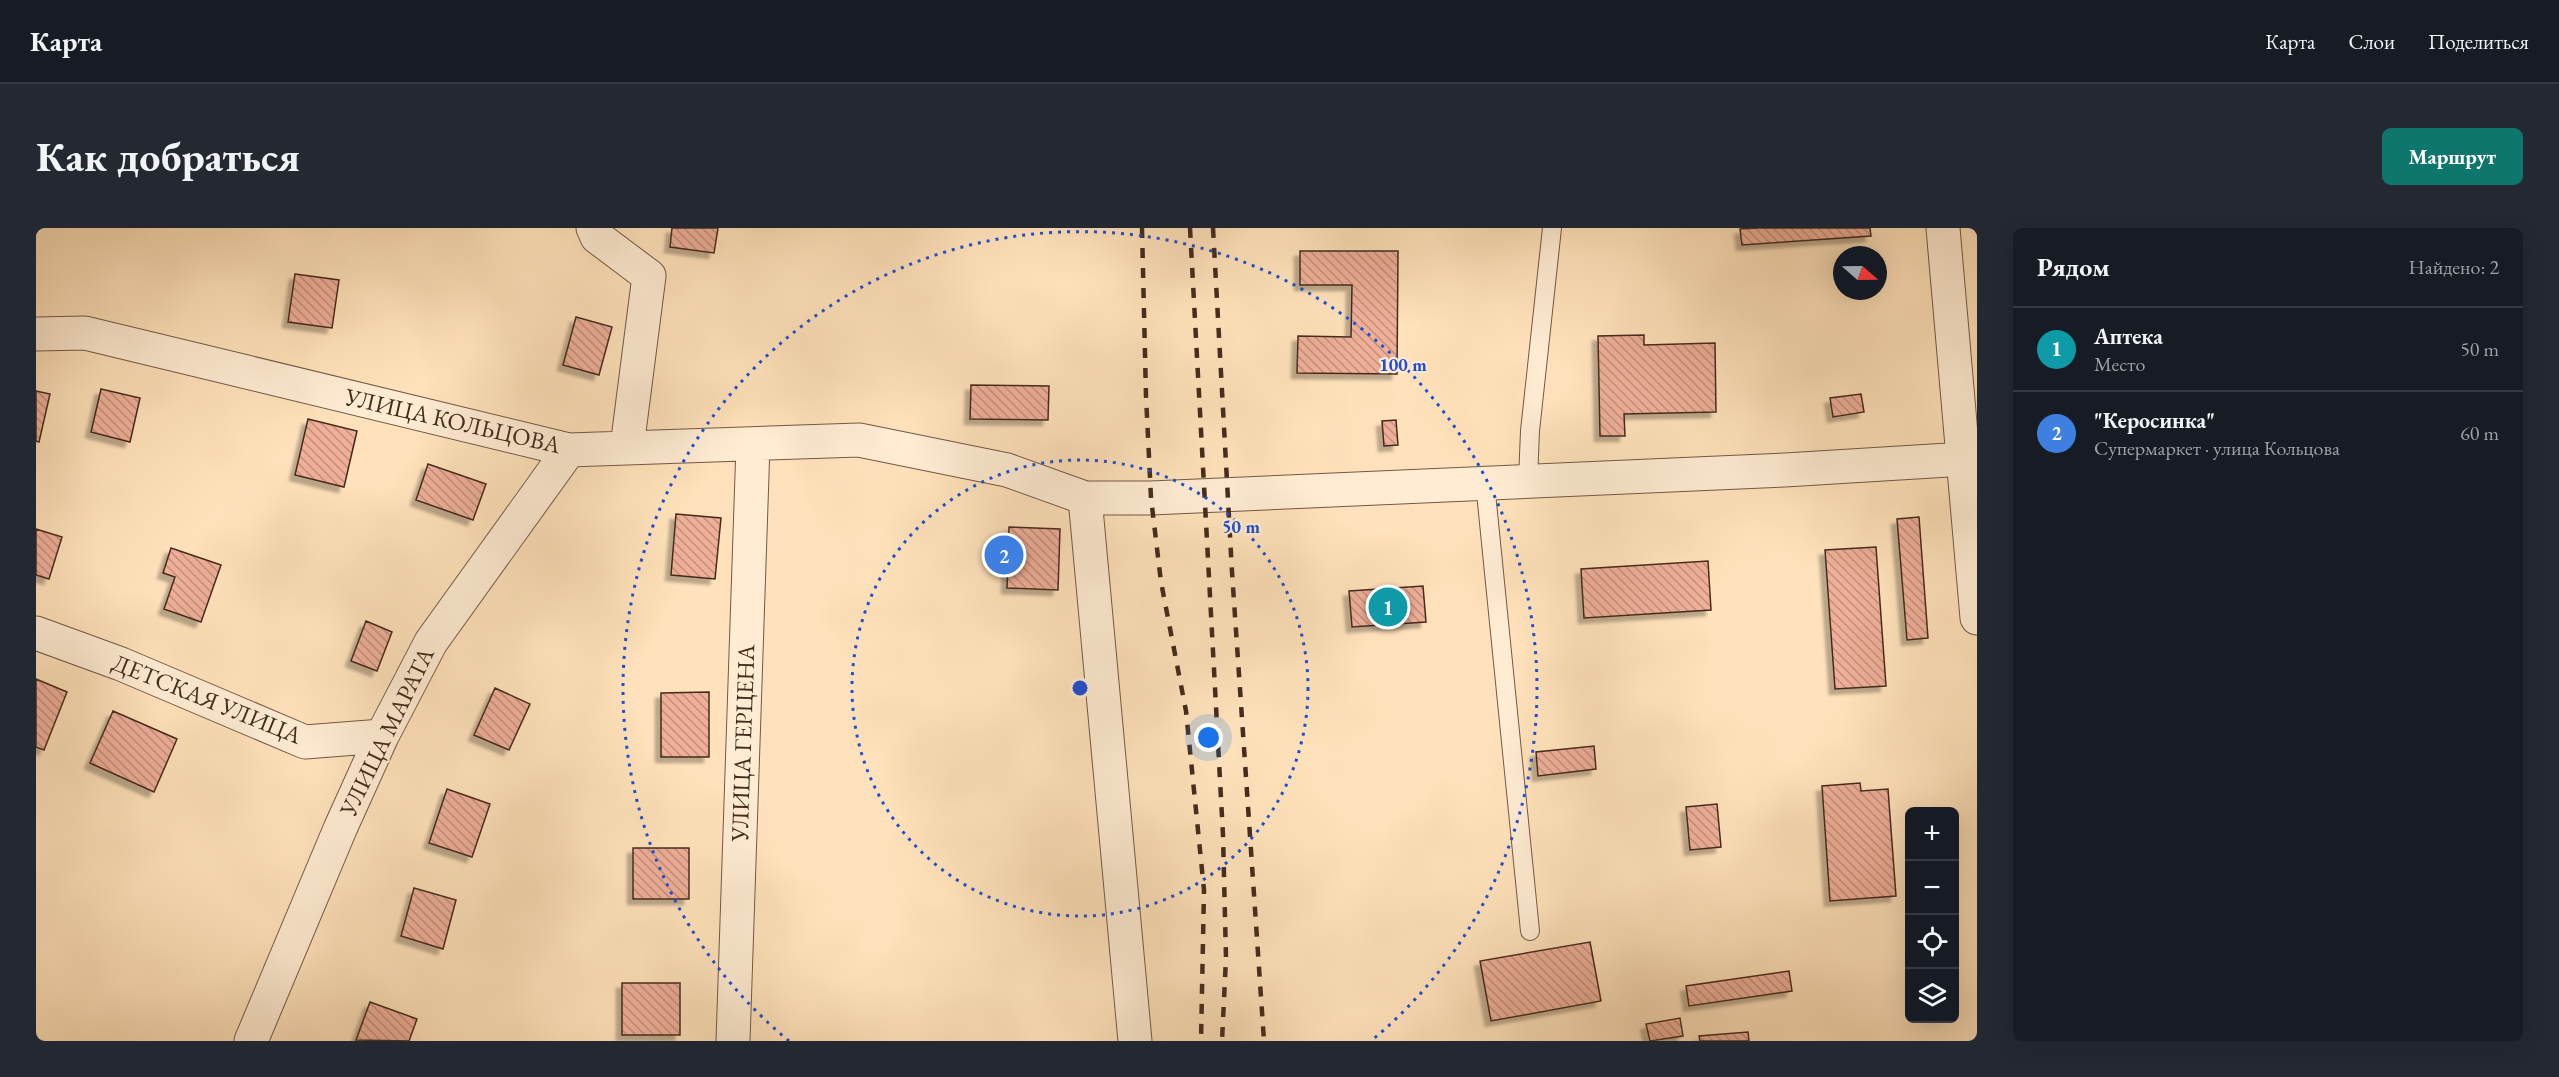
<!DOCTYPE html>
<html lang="ru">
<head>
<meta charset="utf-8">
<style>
  body { margin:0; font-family:"EB Garamond",serif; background:#242831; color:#f1f3f6 }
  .controls { position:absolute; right:18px; bottom:18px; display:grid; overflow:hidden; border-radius:9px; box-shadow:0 6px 24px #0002 }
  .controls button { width:54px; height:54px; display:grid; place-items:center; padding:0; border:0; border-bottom:2px solid #363941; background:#171b24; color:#f1f3f6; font:30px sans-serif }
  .compass { position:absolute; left:1797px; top:18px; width:54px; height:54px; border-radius:50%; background:#171b24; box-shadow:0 6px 24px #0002; rotate:110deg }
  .you { position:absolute; left:1173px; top:510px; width:21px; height:21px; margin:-15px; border:4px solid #fff; border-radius:50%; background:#1a73e8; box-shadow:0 0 0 9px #1a73e833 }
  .badge { display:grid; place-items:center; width:39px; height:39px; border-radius:50%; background:#0f766e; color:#fff; font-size:20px; font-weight:700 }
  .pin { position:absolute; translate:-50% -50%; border:3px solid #fff; box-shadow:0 2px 6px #0006 }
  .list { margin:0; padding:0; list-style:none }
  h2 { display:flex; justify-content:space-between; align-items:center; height:78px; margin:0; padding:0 24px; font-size:26px }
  h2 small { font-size:20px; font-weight:400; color:#9ea1a6 }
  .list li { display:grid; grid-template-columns:39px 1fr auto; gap:18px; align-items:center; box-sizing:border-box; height:84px; padding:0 24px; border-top:2px solid #363941 }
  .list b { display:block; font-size:22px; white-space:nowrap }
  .list p { margin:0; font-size:20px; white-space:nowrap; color:#9ea1a6 }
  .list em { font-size:20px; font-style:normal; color:#9ea1a6 }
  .icon { flex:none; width:33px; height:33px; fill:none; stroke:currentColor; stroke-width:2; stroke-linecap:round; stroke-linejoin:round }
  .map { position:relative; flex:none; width:1941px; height:813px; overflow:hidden; border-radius:9px }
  header { display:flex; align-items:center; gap:36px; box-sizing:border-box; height:84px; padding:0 30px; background:#171b24; border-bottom:2px solid #363941 }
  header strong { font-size:28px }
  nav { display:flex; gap:33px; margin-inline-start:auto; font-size:21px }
  .intro { display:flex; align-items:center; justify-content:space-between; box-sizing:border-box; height:144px; padding:0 36px }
  h1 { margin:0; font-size:42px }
  .button { padding:15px 27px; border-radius:9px; background:#0f766e; color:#fff; font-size:21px; font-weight:700 }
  main { display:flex; gap:36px; padding:0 36px }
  aside { flex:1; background:#171b24; border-radius:9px; box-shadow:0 6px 24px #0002 }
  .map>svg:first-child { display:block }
</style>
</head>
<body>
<header>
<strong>Карта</strong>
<nav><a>Карта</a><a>Слои</a><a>Поделиться</a></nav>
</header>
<div class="intro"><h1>Как добраться</h1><a class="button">Маршрут</a></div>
<main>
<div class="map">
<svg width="1941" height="813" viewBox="0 0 1941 813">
  <defs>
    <pattern id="building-back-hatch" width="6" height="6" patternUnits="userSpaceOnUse" patternTransform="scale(1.5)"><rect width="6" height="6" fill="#efaf99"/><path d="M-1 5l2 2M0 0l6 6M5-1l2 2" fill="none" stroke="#c38f7c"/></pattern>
    <filter id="shadow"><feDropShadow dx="-5.5" dy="5.5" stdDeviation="1.5" flood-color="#0004"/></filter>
  </defs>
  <rect width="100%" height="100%" fill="#ffe2bb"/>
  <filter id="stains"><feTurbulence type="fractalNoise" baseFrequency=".00333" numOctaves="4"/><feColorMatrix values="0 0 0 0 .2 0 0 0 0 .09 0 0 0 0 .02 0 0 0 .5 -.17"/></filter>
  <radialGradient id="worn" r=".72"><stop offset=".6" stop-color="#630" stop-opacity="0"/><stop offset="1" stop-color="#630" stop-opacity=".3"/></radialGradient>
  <path fill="url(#building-back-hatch)" stroke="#442b1d" stroke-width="1.5" filter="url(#shadow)" d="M636 0H682L678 25 634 19Z
    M1722 0H1834L1835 8 1706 17 1704 1Z
    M1264 23H1362L1361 146 1261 145 1262 108 1315 109 1316 57H1264Z
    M259 46 303 52 296 100 252 94Z
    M540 89 576 99 563 147 527 137Z
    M1608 107V117L1679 115 1680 184 1588 186 1589 208H1564L1562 108Z
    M935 157 1013 158 1012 192 934 191Z
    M65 161 104 170 94 214 55 204Z
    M0 163 14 166 3 214 0 213Z
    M1825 166 1828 184 1797 189 1794 170Z
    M272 191 321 203 308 259 259 247Z
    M1360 192 1362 217 1348 218 1346 193Z
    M392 236 450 256 437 292 380 272Z
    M640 286 685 290 679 351 635 347Z
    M1883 289 1892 410 1871 412 1861 291Z
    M973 299 1024 301 1022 362 971 360Z
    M0 301 26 309 13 351 0 347Z
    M1840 319 1850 458 1799 461 1789 322Z
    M135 320 185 337 165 394 128 381 139 349 127 345Z
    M1672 333 1675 382 1548 390 1545 341Z
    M1387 358 1390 394 1316 399 1313 363Z
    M330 393 356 404 341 443 315 433Z
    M0 451 31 464 8 522 0 519Z
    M459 460 494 476 473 522 438 507Z
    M673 464V529H625V465Z
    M77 483 141 511 118 564 54 535Z
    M1558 518 1560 541 1502 548 1500 524Z
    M1824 555 1825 563 1852 561 1860 668 1794 673 1786 558Z
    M411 561 454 576 436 629 393 615Z
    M1681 576 1685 619 1654 622 1650 579Z
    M597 620H653V671H597Z
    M378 660 420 672 407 721 365 708Z
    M1554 714 1565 773 1455 793 1444 733Z
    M1753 743 1756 763 1653 778 1650 758Z
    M586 755H644V807H586Z
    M334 774 381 791 373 813 320 812Z
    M1644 790 1647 808 1614 813 1610 796Z
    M1712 804 1713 813H1664L1663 808Z"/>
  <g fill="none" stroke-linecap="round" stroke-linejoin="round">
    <defs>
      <path id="service" d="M1492 252 1494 203 1516 0
        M1449 255 1494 703"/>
      <path id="minor" d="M557 0 561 9 613 48 591 219
        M0 106 49 105 533 222 823 212 971 242 1049 270H1115L1749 242 1929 231
        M1049 270 1099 813
        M0 405 85 436 269 514 346 508
        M215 813 304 601 346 508 395 414 533 222
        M697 813 717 217"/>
      <path id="tertiary" d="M1907 0 1941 390"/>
    </defs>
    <use href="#service" stroke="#735944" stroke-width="20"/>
    <use href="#minor" stroke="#735944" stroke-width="35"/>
    <use href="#tertiary" stroke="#735944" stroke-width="35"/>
    <use href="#service" stroke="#ffecd3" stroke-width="18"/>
    <use href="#minor" stroke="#ffecd3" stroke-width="33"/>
    <use href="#tertiary" stroke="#ffecd3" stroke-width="33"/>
    <path stroke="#442b1d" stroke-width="4.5" stroke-dasharray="10 10" stroke-linecap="butt" d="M1106 0 1110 168 1115 270 1125 354 1150 483 1168 662 1165 813
      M1154 0 1187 607 1190 730 1186 813
      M1177 0 1196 344 1228 813"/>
  </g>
  <g fill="none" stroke="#1d4ed8" stroke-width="3" stroke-dasharray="3 6">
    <circle cx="1044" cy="460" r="228"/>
    <path d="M753 813A457 457 0 1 1 1335 813"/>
  </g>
  <g text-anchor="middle" stroke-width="4.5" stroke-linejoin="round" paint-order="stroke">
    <g font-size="24" fill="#442b1d" stroke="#ffecd3">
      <text transform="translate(417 193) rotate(13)" y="8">УЛИЦА КОЛЬЦОВА</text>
      <text transform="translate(171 471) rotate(22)" y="8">ДЕТСКАЯ УЛИЦА</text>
      <text transform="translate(351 504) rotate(-64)" y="8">УЛИЦА МАРАТА</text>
      <text transform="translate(707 515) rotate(-88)" y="8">УЛИЦА ГЕРЦЕНА</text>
    </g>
  </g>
  <circle cx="1044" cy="460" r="9" fill="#1d4ed8" stroke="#ffecd3" stroke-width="3"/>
  <g font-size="18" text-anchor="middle" font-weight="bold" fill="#1d4ed8" stroke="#ffecd3" stroke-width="4.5" stroke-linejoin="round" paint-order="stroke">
    <text x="1367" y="143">100 m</text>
    <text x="1205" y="305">50 m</text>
  </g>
  <rect width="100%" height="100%" filter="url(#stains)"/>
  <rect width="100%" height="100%" fill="url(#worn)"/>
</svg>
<div class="controls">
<button>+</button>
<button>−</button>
<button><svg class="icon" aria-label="locate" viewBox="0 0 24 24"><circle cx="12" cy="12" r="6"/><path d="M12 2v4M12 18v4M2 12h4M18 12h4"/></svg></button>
<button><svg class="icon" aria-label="layers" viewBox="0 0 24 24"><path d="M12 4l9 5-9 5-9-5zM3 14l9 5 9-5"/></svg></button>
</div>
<svg class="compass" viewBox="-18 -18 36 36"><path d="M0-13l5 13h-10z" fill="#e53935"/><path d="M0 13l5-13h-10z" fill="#9ea1a6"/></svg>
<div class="you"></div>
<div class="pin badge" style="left:1352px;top:379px;background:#0f9aa8">1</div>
<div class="pin badge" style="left:968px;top:327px;background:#3f7fe0">2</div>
</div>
<aside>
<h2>Рядом<small>Найдено: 2</small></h2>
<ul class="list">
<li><span class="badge" style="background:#0f9aa8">1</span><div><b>Аптека</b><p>Место</p></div><em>50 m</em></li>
<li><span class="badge" style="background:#3f7fe0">2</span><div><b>&quot;Керосинка&quot;</b><p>Супермаркет · улица Кольцова</p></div><em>60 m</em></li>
</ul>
</aside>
</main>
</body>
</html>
